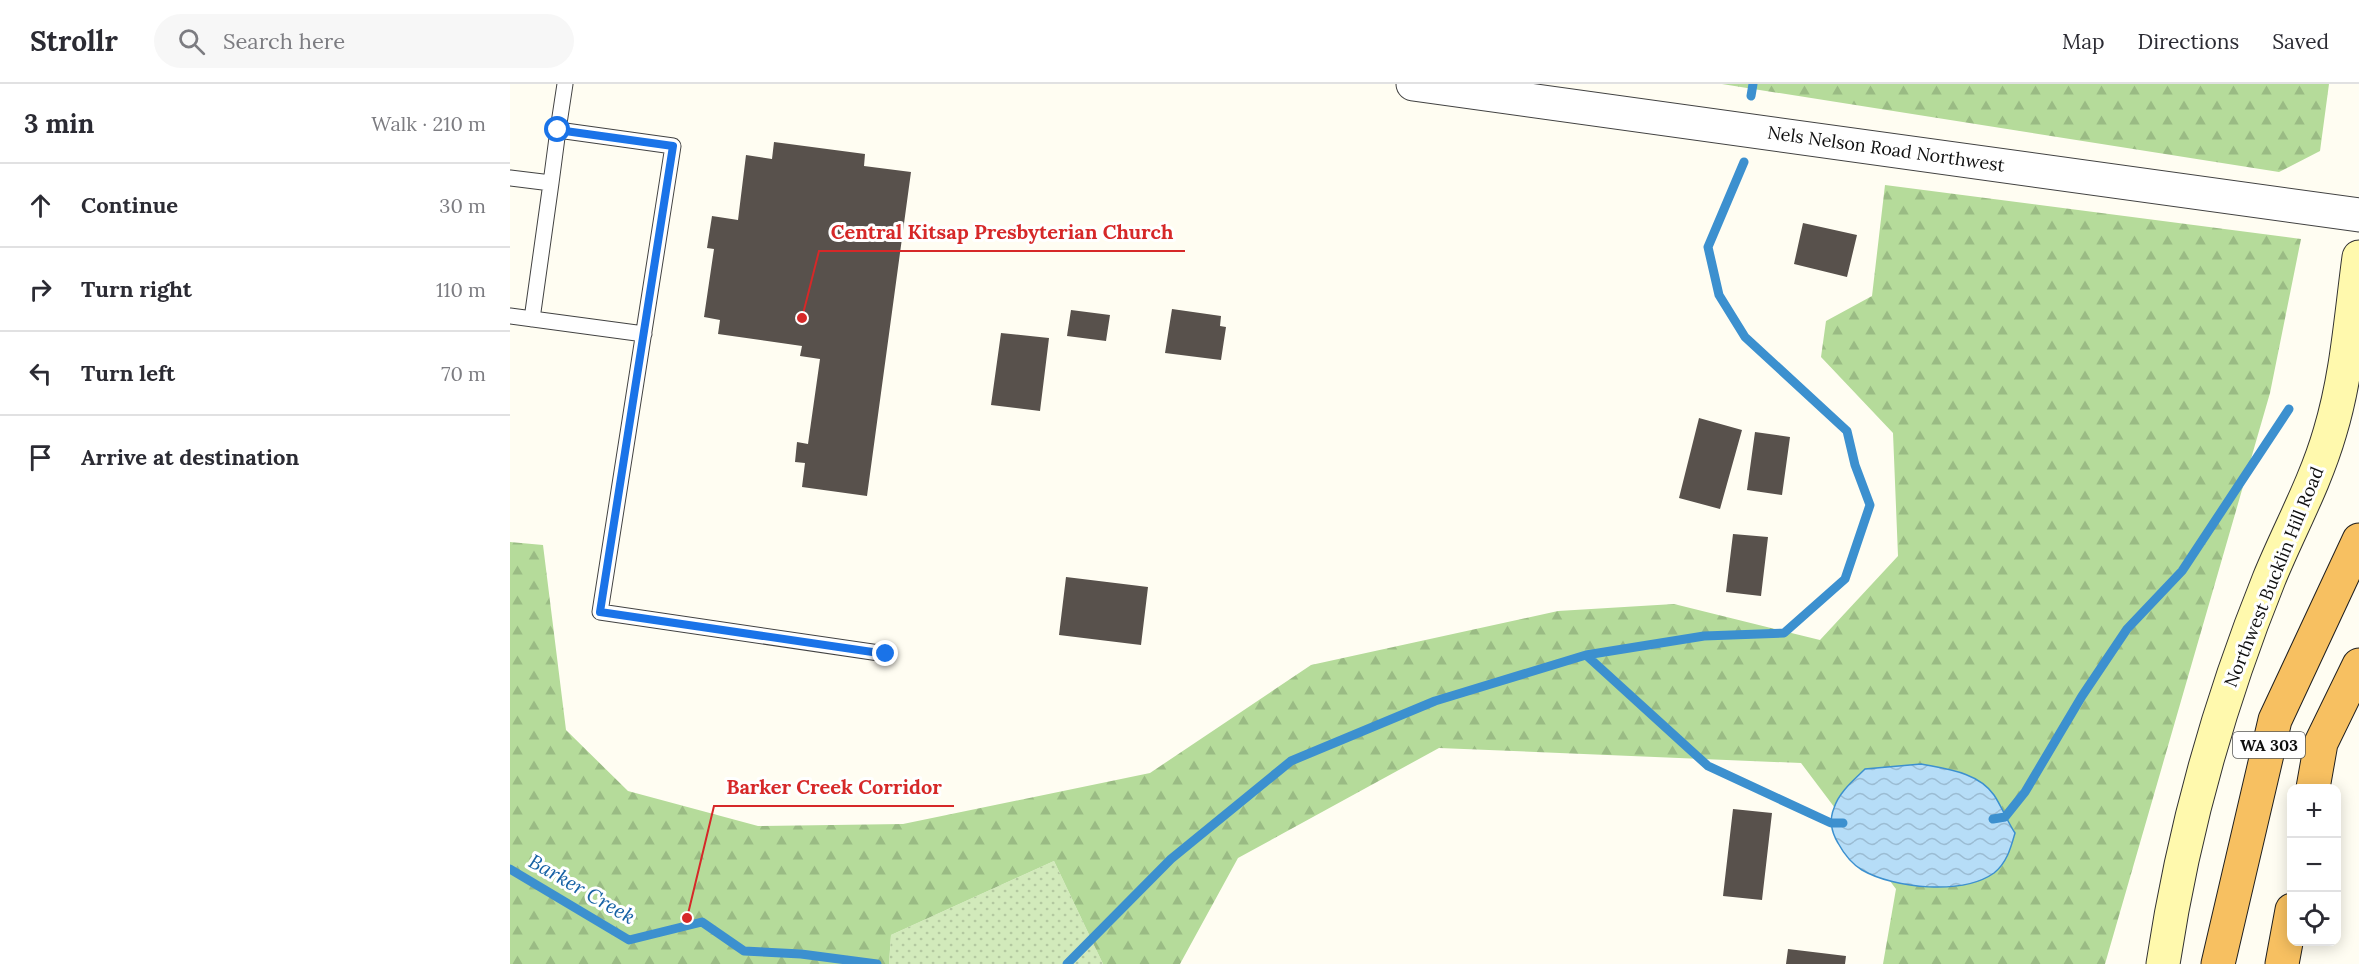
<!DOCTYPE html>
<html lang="en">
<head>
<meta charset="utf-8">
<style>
  body { margin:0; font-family:Lora,serif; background:#f7f7f7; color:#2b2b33 }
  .controls { position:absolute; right:18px; bottom:18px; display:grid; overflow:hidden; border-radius:12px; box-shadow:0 3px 15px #0003 }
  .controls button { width:54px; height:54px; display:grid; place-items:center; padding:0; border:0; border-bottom:2px solid #e1e1e2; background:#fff; color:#2b2b33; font:30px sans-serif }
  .stop { position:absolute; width:18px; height:18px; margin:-14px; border:4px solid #1a73e8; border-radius:50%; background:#fff }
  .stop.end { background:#1a73e8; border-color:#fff; box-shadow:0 2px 6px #0008 }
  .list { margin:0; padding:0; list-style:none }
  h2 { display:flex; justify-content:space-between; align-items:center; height:78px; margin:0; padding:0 24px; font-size:26px }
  h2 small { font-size:20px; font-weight:400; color:#7c7c81 }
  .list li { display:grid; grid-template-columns:39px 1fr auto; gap:18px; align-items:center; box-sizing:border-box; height:84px; padding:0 24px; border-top:2px solid #e1e1e2 }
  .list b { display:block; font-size:22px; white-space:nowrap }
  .list em { font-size:20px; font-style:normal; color:#7c7c81 }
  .icon { flex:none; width:33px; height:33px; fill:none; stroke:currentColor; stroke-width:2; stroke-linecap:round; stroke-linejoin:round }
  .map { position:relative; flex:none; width:1849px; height:880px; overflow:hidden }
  header { display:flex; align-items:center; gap:36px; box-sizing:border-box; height:84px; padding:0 30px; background:#fff; border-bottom:2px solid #e1e1e2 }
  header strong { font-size:28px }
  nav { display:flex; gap:33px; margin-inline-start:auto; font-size:21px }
  .search { width:420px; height:54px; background:#f7f7f7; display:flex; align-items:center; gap:15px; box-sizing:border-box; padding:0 21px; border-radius:33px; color:#7c7c81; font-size:22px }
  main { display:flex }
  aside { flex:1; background:#fff }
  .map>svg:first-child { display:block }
</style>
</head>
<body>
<header>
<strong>Strollr</strong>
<div class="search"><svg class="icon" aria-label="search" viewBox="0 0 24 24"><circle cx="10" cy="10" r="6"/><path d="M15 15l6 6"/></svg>Search here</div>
<nav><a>Map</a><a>Directions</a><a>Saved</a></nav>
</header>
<main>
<aside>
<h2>3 min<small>Walk · 210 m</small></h2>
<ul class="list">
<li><svg class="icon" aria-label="ahead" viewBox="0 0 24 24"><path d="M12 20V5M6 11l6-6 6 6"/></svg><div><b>Continue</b></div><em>30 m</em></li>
<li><svg class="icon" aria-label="right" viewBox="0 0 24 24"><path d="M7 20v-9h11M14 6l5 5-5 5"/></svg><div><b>Turn right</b></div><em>110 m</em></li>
<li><svg class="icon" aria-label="left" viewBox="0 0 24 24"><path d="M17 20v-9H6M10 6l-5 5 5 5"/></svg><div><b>Turn left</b></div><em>70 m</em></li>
<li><svg class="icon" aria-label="arrive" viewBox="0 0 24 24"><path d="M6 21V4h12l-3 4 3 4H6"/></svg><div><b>Arrive at destination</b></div></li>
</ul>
</aside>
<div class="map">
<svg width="1849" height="880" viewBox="0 0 1849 880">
  <defs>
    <pattern id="grass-dots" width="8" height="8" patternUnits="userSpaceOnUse" patternTransform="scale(1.5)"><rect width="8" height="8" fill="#d2eabb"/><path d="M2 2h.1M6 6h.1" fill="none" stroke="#b3c8a0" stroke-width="1.8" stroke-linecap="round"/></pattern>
    <pattern id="forest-firs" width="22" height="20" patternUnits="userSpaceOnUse" patternTransform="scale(1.5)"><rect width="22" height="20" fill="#b5db9a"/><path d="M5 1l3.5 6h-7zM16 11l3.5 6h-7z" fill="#9abb84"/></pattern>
    <pattern id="water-waves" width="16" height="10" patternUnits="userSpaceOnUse" patternTransform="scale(1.5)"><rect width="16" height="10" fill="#b6ddf7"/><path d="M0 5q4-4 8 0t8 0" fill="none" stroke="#9bbcd3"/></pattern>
  </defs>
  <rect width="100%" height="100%" fill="#fffdf2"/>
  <path fill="url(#grass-dots)" d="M544 777 593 880H379L381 851Z"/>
  <path fill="url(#forest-firs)" d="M1212 0H1819L1810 67 1769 88Z
    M1375 101 1791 155 1760 309 1595 880H1373L1386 805 1291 679 929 664 728 774 670 880H593L544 777 381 851 379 880H0V458L33 461 56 646 118 707 248 742 393 740 640 689 801 581 1048 527 1164 520 1310 556 1388 472 1383 349 1311 273 1316 237 1362 212Z"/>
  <path fill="url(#water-waves)" stroke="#3c90cf" stroke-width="1.5" d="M1411 680C1436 685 1468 688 1484 711 1492 723 1497 737 1505 749 1501 763 1497 779 1484 789 1453 811 1385 805 1352 786 1342 780 1334 770 1328 759 1322 749 1319 736 1324 724 1329 708 1344 696 1355 685Z"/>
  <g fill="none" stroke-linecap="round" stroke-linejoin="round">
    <path stroke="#3c90cf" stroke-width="9" d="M1241 12 1243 0
      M1076 571 1198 682 1321 739H1333
      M1483 735 1495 733 1515 708 1572 612 1617 545 1672 487 1779 325
      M0 785 119 856 192 838 234 867 291 870 367 880
      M557 880 661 775 781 677 925 617 1076 571 1194 552 1274 549 1335 495 1360 421 1345 381 1337 347 1235 253 1209 211 1198 163 1234 78"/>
  </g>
  <path fill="#58514c" d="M264 58 355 70 354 82 401 88 357 412 292 403 295 379 285 378 287 358 298 360 310 275 290 272 292 262 208 250 210 236 194 233 204 165 197 164 202 132 228 136 236 71 262 75Z
    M1293 139 1347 151 1337 193 1284 180Z
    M662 225 711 232 710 242 716 243 711 276 655 269Z
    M561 226 600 231 596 257 557 252Z
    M491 249 539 254 530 327 481 321Z
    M1189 334 1232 346 1210 425 1169 414Z
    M1245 348 1280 353 1272 411 1237 406Z
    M1223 450 1258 453 1251 512 1216 508Z
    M556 493 638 503 631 561 549 551Z
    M1223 725 1262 729 1252 816 1213 812Z
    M1278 865 1336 872 1335 880H1276Z"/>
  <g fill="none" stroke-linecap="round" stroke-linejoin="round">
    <defs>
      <path id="service" d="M55 0 48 46 163 62 90 528 376 570
        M0 94 41 99 48 46
        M0 232 134 250
        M22 235 41 99"/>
      <path id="tertiary" d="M903 0 1849 131"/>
      <path id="secondary" d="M1653 880C1673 747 1709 619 1759 495 1779 446 1805 400 1820 348 1837 292 1841 232 1849 173"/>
      <path id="trunk" d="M1803 704 1811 659 1849 581
        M1708 880 1765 636 1849 456
        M1772 880 1782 826"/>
    </defs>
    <use href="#service" stroke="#424242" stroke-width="17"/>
    <use href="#tertiary" stroke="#424242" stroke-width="35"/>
    <use href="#secondary" stroke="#313131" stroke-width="35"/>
    <use href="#trunk" stroke="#202020" stroke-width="35"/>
    <use href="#service" stroke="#fff" stroke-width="15"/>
    <use href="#tertiary" stroke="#fff" stroke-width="33"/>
    <use href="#secondary" stroke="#fff9ad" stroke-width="33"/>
    <use href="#trunk" stroke="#f7c061" stroke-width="33"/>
  </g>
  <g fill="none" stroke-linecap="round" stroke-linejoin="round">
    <path stroke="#1a73e8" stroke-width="8" d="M48 46 163 62 90 528 376 570"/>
  </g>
  <g text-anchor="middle" stroke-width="6" stroke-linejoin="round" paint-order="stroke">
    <rect fill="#fff" stroke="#575757" stroke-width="1.5" x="1723" y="648" width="72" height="26" rx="4.5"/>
    <g font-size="16" font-weight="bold" fill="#0f0f0f">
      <text x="1759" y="667">WA 303</text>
    </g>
    <g font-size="18" fill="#0f0f0f" stroke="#fff">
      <text transform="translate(1376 65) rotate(8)" y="6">Nels Nelson Road Northwest</text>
      <text transform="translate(1764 493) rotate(-68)" y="6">Northwest Bucklin Hill Road</text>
    </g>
    <g font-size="20" font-style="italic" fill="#1661a4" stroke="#fff">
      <text transform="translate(72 805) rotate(30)" y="7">Barker Creek</text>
    </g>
  </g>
  <path fill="none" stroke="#d62828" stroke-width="2" d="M292 234L309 167H675M177 834L204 722H444"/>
  <g fill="#d62828" stroke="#fff" stroke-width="2">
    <circle cx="292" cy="234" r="6"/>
    <circle cx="177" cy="834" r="6"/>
  </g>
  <g font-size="20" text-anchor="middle" font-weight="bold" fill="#d62828" stroke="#fff" stroke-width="6" stroke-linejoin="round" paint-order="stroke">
    <text x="492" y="155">Central Kitsap Presbyterian Church</text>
    <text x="324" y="710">Barker Creek Corridor</text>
  </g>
</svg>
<div class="controls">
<button>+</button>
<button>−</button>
<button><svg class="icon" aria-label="locate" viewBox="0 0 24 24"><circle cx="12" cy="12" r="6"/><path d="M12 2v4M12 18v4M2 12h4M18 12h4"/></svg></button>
</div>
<div class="stop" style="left:48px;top:46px"></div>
<div class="stop end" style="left:376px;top:570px"></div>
</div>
</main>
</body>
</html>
